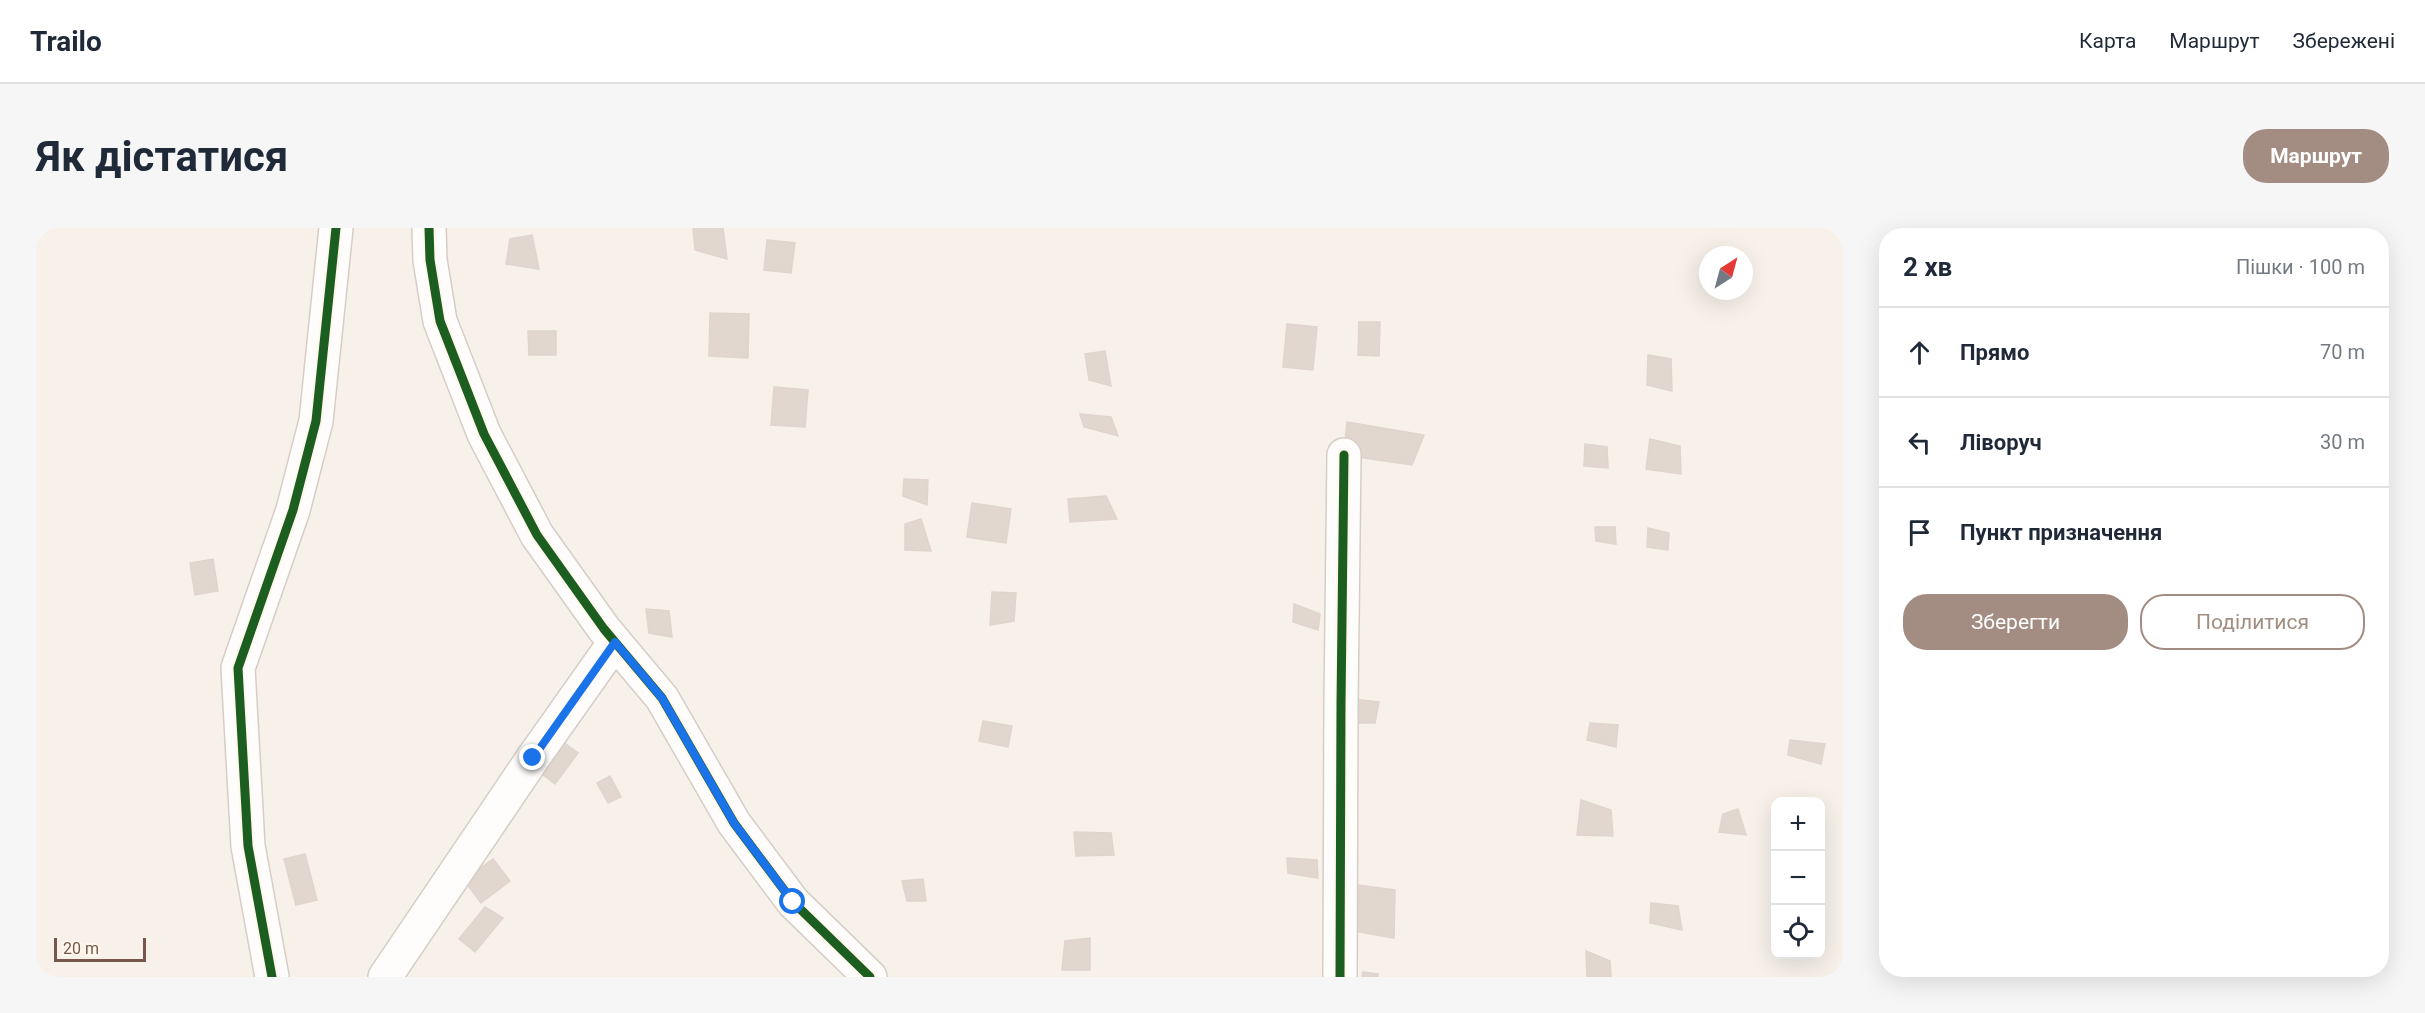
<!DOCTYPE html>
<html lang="uk">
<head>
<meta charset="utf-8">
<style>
  body { margin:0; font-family:Roboto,sans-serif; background:#f6f6f7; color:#1f2937 }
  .controls { position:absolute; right:18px; bottom:18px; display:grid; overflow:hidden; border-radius:12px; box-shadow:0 6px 24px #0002 }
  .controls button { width:54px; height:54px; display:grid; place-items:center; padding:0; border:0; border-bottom:2px solid #e0e1e3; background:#fff; color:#1f2937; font:30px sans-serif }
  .compass { position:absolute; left:1663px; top:18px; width:54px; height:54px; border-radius:50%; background:#fff; box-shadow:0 6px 24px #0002; rotate:36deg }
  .scale { position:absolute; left:18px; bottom:15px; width:92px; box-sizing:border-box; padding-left:6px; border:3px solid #76574a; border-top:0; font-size:16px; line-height:21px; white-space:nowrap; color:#76574a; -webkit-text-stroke:4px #fff6ec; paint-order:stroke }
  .stop { position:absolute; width:18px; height:18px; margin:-14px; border:4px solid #1a73e8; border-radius:50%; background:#fff }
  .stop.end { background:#1a73e8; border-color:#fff; box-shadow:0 2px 6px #0008 }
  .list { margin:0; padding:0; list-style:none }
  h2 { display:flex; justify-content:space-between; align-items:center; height:78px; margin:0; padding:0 24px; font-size:26px }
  h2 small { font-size:20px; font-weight:400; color:#747a83 }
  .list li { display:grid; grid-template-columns:39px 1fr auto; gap:18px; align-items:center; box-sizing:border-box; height:90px; padding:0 24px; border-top:2px solid #e0e1e3 }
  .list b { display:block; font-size:22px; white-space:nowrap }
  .list em { font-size:20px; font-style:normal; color:#747a83 }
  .actions { display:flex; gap:12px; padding:18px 24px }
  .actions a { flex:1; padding:14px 0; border:2px solid #a38d82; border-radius:24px; text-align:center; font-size:21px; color:#a38d82 }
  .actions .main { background:#a38d82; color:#fff }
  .icon { flex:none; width:33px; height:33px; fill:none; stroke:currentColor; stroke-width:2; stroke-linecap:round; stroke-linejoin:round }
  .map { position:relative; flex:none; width:1807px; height:749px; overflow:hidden; border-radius:24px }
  header { display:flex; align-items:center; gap:36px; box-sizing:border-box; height:84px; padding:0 30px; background:#fff; border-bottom:2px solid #e0e1e3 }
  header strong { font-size:28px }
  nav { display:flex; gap:33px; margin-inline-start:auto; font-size:21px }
  .intro { display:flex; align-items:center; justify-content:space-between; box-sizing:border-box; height:144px; padding:0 36px }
  h1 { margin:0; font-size:42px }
  .button { padding:15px 27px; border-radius:24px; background:#a38d82; color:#fff; font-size:21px; font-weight:700 }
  main { display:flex; gap:36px; padding:0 36px }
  aside { flex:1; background:#fff; border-radius:24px; box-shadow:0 6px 24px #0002 }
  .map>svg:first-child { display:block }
</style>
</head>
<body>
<header>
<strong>Trailo</strong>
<nav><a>Карта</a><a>Маршрут</a><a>Збережені</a></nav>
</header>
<div class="intro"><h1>Як дістатися</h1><a class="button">Маршрут</a></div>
<main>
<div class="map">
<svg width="1807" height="749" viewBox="0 0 1807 749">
  <rect width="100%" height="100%" fill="#f7f1ea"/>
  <path fill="#e2d7cf" stroke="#e0d4cc" stroke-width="1.5" d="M657 0H687L691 31 659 22Z
    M496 7 503 41 470 36 474 11Z
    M731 12 759 15 755 45 728 42Z
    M674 85 713 86 712 130 673 128Z
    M1323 94H1344L1343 128 1322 127Z
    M1251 96 1281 99 1277 142 1247 139Z
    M492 103H520V127H493Z
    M1069 123 1075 158 1053 152 1049 126Z
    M1612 127 1635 131 1636 163 1611 157Z
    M738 159 772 162 769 199 735 197Z
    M1044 186 1075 189 1082 208 1048 199Z
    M1311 194 1388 207 1376 237 1308 227Z
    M1614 211 1644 218 1645 246 1610 241Z
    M1549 216 1571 219 1572 240 1548 238Z
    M868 251 892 252 891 277 867 268Z
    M1070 268 1081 291 1034 294 1032 271Z
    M936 275 975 281 970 315 931 309Z
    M885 291 895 323 869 322V296Z
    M1559 299H1579L1580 316 1560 313Z
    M1612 300 1633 305 1632 322 1611 319Z
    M177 331 182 363 159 367 154 335Z
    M956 364 980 365 978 393 954 397Z
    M1258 376 1284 386 1282 402 1257 394Z
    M610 381 633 383 636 409 613 405Z
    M1316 471 1343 474 1339 495H1317Z
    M947 493 976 498 972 519 943 513Z
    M1554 495 1582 497 1580 519 1551 512Z
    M523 511 542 525 519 556 501 542Z
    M1754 512 1789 516 1785 536 1752 527Z
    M574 548 585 569 572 575 561 555Z
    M1545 572 1575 582 1577 608 1541 607Z
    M1702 581 1710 607 1683 604 1687 586Z
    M1038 604 1075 605 1078 627 1040 628Z
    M269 626 281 672 260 677 248 631Z
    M1251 630 1281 632 1282 650 1252 645Z
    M457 631 474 653 445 675 428 652Z
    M887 651 890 673H871L866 653Z
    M1321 657 1359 662 1358 710 1317 703Z
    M1615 675 1642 678 1646 702 1614 695Z
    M449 679 467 690 439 724 423 711Z
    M1054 710V742H1026L1029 713Z
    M1550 723 1574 733 1575 749H1551Z
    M1327 744 1342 746V749H1326Z"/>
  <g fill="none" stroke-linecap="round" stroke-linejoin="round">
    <defs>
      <path id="street" d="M393 0 394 32 404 93 448 206 501 307 568 401 626 470 698 595 757 674 834 749
        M236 749 212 618 202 440 257 282 280 193 300 0
        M349 749 497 530 579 414
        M1304 749 1305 475 1308 227"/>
    </defs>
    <use href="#street" stroke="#d6cdc7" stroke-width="36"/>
    <use href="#street" stroke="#fefdfc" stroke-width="33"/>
    <defs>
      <path id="cycleway" d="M393 0 394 32 404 93 448 206 501 307 568 401 626 470 698 595 757 674 834 749
        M236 749 212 618 202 440 257 282 280 193 300 0
        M1304 749 1305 475 1308 227"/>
    </defs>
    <use href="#cycleway" stroke="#fff6ec" stroke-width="13"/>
    <use href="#cycleway" stroke="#1b5e20" stroke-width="9"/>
  </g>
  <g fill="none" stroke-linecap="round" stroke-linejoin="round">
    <path stroke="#1a73e8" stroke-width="8" d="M497 530 579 414 626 470 698 595 757 674"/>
  </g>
</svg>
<div class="controls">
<button>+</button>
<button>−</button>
<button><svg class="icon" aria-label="locate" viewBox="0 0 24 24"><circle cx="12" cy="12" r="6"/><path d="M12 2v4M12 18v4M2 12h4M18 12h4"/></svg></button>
</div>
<svg class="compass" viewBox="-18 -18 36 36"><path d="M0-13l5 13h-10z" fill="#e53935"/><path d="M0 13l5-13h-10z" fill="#747a83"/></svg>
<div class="scale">20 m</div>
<div class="stop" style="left:757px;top:674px"></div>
<div class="stop end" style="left:497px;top:530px"></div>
</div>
<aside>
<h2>2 хв<small>Пішки · 100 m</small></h2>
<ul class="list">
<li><svg class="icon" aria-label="ahead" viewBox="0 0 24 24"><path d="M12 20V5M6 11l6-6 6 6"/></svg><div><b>Прямо</b></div><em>70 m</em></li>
<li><svg class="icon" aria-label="left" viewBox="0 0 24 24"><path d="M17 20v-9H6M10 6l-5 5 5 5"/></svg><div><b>Ліворуч</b></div><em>30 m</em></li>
<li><svg class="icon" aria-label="arrive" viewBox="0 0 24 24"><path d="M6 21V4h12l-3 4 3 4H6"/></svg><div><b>Пункт призначення</b></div></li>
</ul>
<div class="actions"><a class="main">Зберегти</a><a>Поділитися</a></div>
</aside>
</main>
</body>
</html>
